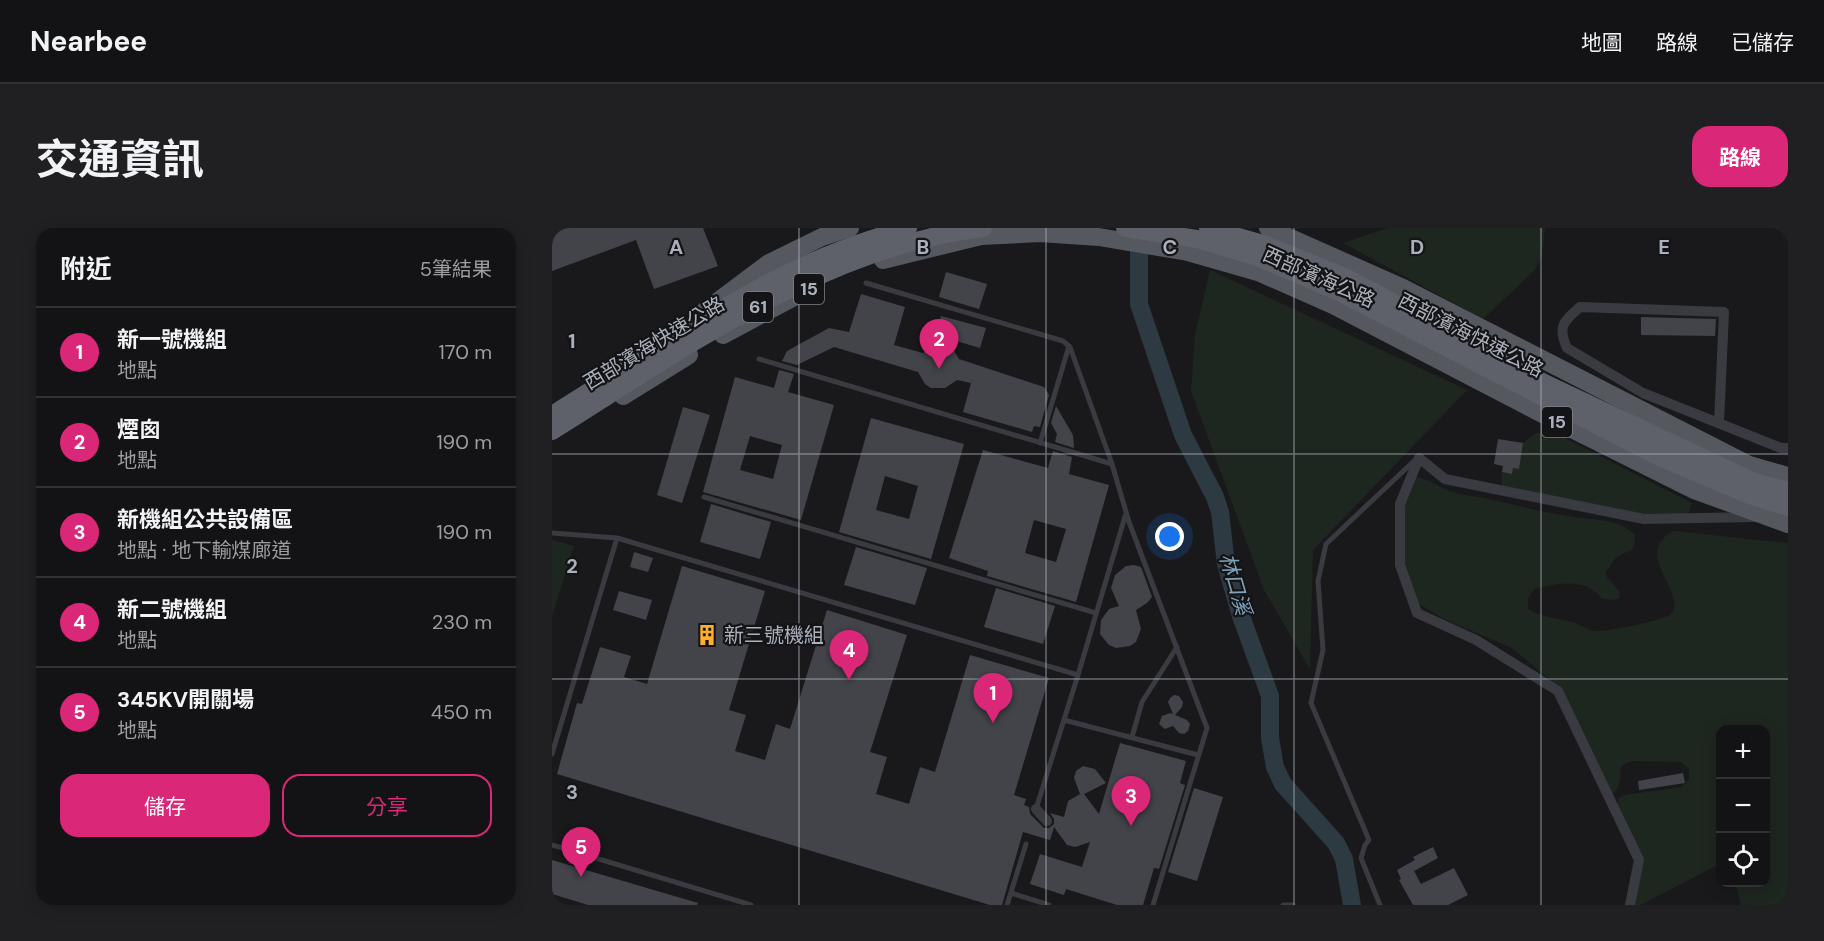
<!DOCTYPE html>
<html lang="zh-TW">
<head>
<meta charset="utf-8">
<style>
  body { margin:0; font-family:"DM Sans","Noto Sans TC",sans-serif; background:#202022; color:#f1f3f6 }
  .controls { position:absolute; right:18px; bottom:18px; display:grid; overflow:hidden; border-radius:12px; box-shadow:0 3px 15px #0003 }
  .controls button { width:54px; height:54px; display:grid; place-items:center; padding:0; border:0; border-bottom:2px solid #323234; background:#131315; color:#f1f3f6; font:30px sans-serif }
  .you { position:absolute; left:618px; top:309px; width:21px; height:21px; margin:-15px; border:4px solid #fff; border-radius:50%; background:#1a73e8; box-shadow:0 0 0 9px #1a73e833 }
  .badge { display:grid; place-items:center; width:39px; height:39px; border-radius:50%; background:#db2777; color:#fff; font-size:20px; font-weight:700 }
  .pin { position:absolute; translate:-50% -50px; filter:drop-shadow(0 2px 3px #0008) }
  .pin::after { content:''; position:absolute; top:32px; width:21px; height:18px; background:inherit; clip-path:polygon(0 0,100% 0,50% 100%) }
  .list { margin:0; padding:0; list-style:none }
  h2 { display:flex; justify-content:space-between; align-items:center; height:78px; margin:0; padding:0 24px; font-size:26px }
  h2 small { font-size:20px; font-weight:400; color:#9d9ea0 }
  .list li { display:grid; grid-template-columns:39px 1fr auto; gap:18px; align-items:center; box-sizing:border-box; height:90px; padding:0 24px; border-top:2px solid #323234 }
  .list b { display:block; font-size:22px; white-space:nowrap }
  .list p { margin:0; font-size:20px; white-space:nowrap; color:#9d9ea0 }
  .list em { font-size:20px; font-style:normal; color:#9d9ea0 }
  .actions { display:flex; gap:12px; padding:18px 24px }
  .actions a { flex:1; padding:14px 0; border:2px solid #db2777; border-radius:18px; text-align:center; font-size:21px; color:#db2777 }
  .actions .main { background:#db2777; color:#fff }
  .icon { flex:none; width:33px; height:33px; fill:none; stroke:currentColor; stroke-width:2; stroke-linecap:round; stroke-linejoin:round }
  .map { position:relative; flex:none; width:1236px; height:677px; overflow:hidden; border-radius:18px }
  header { display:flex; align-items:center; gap:36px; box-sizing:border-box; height:84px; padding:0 30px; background:#131315; border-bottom:2px solid #323234 }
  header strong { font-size:28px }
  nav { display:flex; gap:33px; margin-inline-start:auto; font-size:21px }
  .intro { display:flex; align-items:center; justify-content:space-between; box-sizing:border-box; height:144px; padding:0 36px }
  h1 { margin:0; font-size:42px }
  .button { padding:15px 27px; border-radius:18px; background:#db2777; color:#fff; font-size:21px; font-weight:700 }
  main { display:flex; gap:36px; padding:0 36px }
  aside { flex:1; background:#131315; border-radius:18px; box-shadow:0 3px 15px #0003 }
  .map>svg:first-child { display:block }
</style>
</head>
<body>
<header>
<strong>Nearbee</strong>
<nav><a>地圖</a><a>路線</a><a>已儲存</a></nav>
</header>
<div class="intro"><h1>交通資訊</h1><a class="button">路線</a></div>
<main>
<aside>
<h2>附近<small>5筆結果</small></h2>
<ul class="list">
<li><span class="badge">1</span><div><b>新一號機組</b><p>地點</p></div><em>170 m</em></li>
<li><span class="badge">2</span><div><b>煙囪</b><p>地點</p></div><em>190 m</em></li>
<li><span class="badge">3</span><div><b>新機組公共設備區</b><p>地點 · 地下輸煤廊道</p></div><em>190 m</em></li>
<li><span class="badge">4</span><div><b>新二號機組</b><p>地點</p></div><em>230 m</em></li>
<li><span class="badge">5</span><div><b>345KV開關場</b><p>地點</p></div><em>450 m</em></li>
</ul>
<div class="actions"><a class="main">儲存</a><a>分享</a></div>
</aside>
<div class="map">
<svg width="1236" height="677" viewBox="0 0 1236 677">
  <rect width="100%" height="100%" fill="#19191c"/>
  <path fill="#1e271f" d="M836 0H993L990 29 982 43 931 91 791 15Z
    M658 42 915 162 761 322 758 441 712 362 639 163 643 107Z
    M997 202 1140 275 1135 288 1105 291 950 259V244L960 246 961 240 967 241 971 215 982 206Z
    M866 249C880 253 890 261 904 265 913 268 922 268 932 270 962 276 991 285 1022 289 1043 292 1068 291 1083 307 1083 325 1080 320 1067 328 1061 331 1058 339 1054 344L1055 349 1068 364 1067 370 1062 372 1050 371C1035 349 1005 355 982 361L976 370V381C990 390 1005 390 1020 394 1027 396 1034 401 1041 403 1051 405 1116 392 1120 385 1134 363 1080 326 1121 303L1236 315V677H1189L1183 655 1214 654V502H1168V636L1088 677H1079L1084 631 1065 581 1067 570 1072 567 1130 559 1137 551V541L1129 534 1079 533 1069 538C1068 548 1069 560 1060 567L1008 460 960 420 892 391 864 374 854 349 849 285 860 250Z
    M0 312 22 318 0 388Z"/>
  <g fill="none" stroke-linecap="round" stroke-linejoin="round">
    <path stroke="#2e3a41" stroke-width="18" d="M587 22V76L631 207 663 269 668 284 674 336 689 388 718 468V510L723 539 731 556 784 615 792 631 800 677"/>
  </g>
  <path fill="#434449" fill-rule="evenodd" d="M0 0H151L166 38 102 61 84 12 0 43Z
    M394 44 435 56 427 81 387 69Z
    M309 66 353 79 342 117 371 125 380 119 389 88 434 100 428 120 394 110 407 131 492 159 497 167 488 199 482 198 480 204 411 184 419 155 405 152 393 160H379L373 156 366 144 282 119 245 137 230 133 235 123 277 100 297 104Z
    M1089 89 1164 91 1163 108 1089 107Z
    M227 142 242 146 236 164 282 177 249 292 151 264 183 149 222 160ZM198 208 230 217 221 251 188 242Z
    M504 178 521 207 522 220 503 214 505 206 499 195Z
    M131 179 158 187 130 275 105 267Z
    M319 190 412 216 379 331 287 304ZM333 248 366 258 357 291 324 282Z
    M946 211 971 215 967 241 961 240 960 246 950 244 951 238 942 236Z
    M431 222 496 240 501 223 520 229 517 246 557 257 524 374 435 348 436 343 397 330ZM482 292 514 301 504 334 473 325Z
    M159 276 219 294 208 331 148 314Z
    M304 319 375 340 363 377 292 357Z
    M82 324 101 330 96 344 78 339Z
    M582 337 589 339 600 369 595 375 584 382 589 401 584 414 578 418 564 420 557 417 548 406 549 392 557 381 567 378 559 360 563 347 574 338Z
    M130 338 213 363 177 482 194 487 183 523 213 532 224 496 238 501 275 382 355 407 318 524 335 529 324 566 357 576 368 539 383 544 418 427 497 450 462 567 474 571 472 577 477 579 478 586 492 600H497L502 596V591L498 585 512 589 516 573 528 566 522 550 524 543 531 538 543 541 554 555 532 566 547 586 568 515 634 533 628 555 633 557 607 641 602 640 591 677H565L514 661 512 667 478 656 488 626 530 639 538 614 523 619 515 617 502 599 498 612 471 604 450 677H438L5 546 25 475 30 476 48 419 79 428 72 449 95 456Z
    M444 360 503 378 491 416 432 399Z
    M67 363 100 372 94 392 61 382Z
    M622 467 627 468 631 474 630 479 623 487 635 492 638 496 636 503 632 506 627 505 621 498 613 501 607 496 610 488 618 485 621 486 616 474 618 470Z
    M1131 545 1133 555 1087 562 1086 553Z
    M642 560 671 569 645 653 616 644Z
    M881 619 886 630 862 643 869 656 902 640 916 667 896 677H861L847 652 849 651 845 642 863 632 861 629Z
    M0 632 146 675 145 677H36L0 666Z"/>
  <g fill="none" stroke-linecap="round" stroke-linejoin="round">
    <path stroke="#3a3b41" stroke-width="5" d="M314 55 511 113 518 119 560 236 577 294 655 500 601 677
      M207 131 560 236
      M488 215 517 118
      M152 269 544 385
      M0 305 65 310 0 526
      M65 310 526 447 484 581
      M526 447 574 285
      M512 492 646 527
      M580 509 590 474 625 419
      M0 617 199 677
      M459 665 497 677
      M455 677 474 616
      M731 677H741
      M828 677 809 630 813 617 817 612 759 475 771 422 766 353 774 316 862 233"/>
    <path stroke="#3a3b41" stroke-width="10" d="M1167 195 1172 84 1028 79C1012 93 1005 98 1015 120L1091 165 1229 220H1236
      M484 581 495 593
      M1078 677 1087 632 1006 463 924 412 865 385 848 337V276L867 230 893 251 1092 291 1204 289"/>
    <path stroke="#565860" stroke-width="18" d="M716 0 851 60 1197 237 1236 248
      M331 32 429 8 488 5 547 9 636 24 706 44 781 77 1006 194 1142 262 1236 296
      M145 89 217 35 270 9 298 0
      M171 107 242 69
      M71 168 137 127"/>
    <path stroke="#5e6169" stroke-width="18" d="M573 0 645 11 705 29 787 64 1105 228 1197 267 1236 279
      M656 0 714 17 793 49 994 156 1202 254 1236 263"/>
    <path stroke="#5e6169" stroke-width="18" d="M0 187C76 140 152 88 232 47 272 27 313 12 356 0
      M0 203C133 120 272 19 431 0"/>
  </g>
  <path fill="none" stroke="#abb1bc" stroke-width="1.5" stroke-opacity="0.55" d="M247 0V677M494 0V677M742 0V677M989 0V677M0 226H1236M0 451H1236"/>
  <defs>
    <symbol id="building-bare" viewBox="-9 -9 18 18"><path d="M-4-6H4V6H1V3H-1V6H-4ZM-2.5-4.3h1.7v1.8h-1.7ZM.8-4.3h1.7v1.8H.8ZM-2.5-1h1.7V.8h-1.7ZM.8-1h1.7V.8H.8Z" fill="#ffae2e" stroke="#141417" stroke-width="2.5" paint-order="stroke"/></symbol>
  </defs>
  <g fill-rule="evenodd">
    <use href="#building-bare" x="140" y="392" width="30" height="30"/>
  </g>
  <g text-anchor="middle" stroke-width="4.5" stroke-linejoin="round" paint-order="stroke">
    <g fill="#141417" stroke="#7e828a" stroke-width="1.5">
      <rect x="242" y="46" width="30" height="30" rx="4.5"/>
      <rect x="191" y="64" width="30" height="30" rx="4.5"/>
      <rect x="990" y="179" width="30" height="30" rx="4.5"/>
    </g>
    <g font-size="18" font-weight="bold" fill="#abb1bc">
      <text x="257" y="67">15</text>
      <text x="206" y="85">61</text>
      <text x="1005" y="200">15</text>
    </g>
    <g font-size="20" fill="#abb1bc" stroke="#141417">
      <text transform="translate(767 49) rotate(24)" y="7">西部濱海公路</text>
      <text transform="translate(919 107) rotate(27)" y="7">西部濱海快速公路</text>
      <text transform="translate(102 115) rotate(-31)" y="7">西部濱海快速公路</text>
    </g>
    <g font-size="20" fill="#abb1bc" stroke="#141417" text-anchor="start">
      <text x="172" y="414">新三號機組</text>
    </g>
    <g font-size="21" font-style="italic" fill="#7fa1b9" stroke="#141417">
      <text transform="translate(683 356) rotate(74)" y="7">林口溪</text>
    </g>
  </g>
  <g font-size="20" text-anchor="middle" font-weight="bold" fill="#abb1bc" stroke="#141417" stroke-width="4.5" stroke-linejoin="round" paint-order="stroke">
    <text x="124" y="26">A</text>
    <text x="371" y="26">B</text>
    <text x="618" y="26">C</text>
    <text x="865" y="26">D</text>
    <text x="1112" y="26">E</text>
    <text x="20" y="120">1</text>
    <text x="20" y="345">2</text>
    <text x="20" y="571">3</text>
  </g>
</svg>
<div class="controls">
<button>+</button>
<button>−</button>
<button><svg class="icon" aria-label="locate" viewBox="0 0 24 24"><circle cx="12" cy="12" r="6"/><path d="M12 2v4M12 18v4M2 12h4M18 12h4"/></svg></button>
</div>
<div class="you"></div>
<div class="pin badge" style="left:441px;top:495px">1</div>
<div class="pin badge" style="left:387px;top:141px">2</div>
<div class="pin badge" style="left:579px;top:598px">3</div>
<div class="pin badge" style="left:297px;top:452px">4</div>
<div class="pin badge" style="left:29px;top:649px">5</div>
</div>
</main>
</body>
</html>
